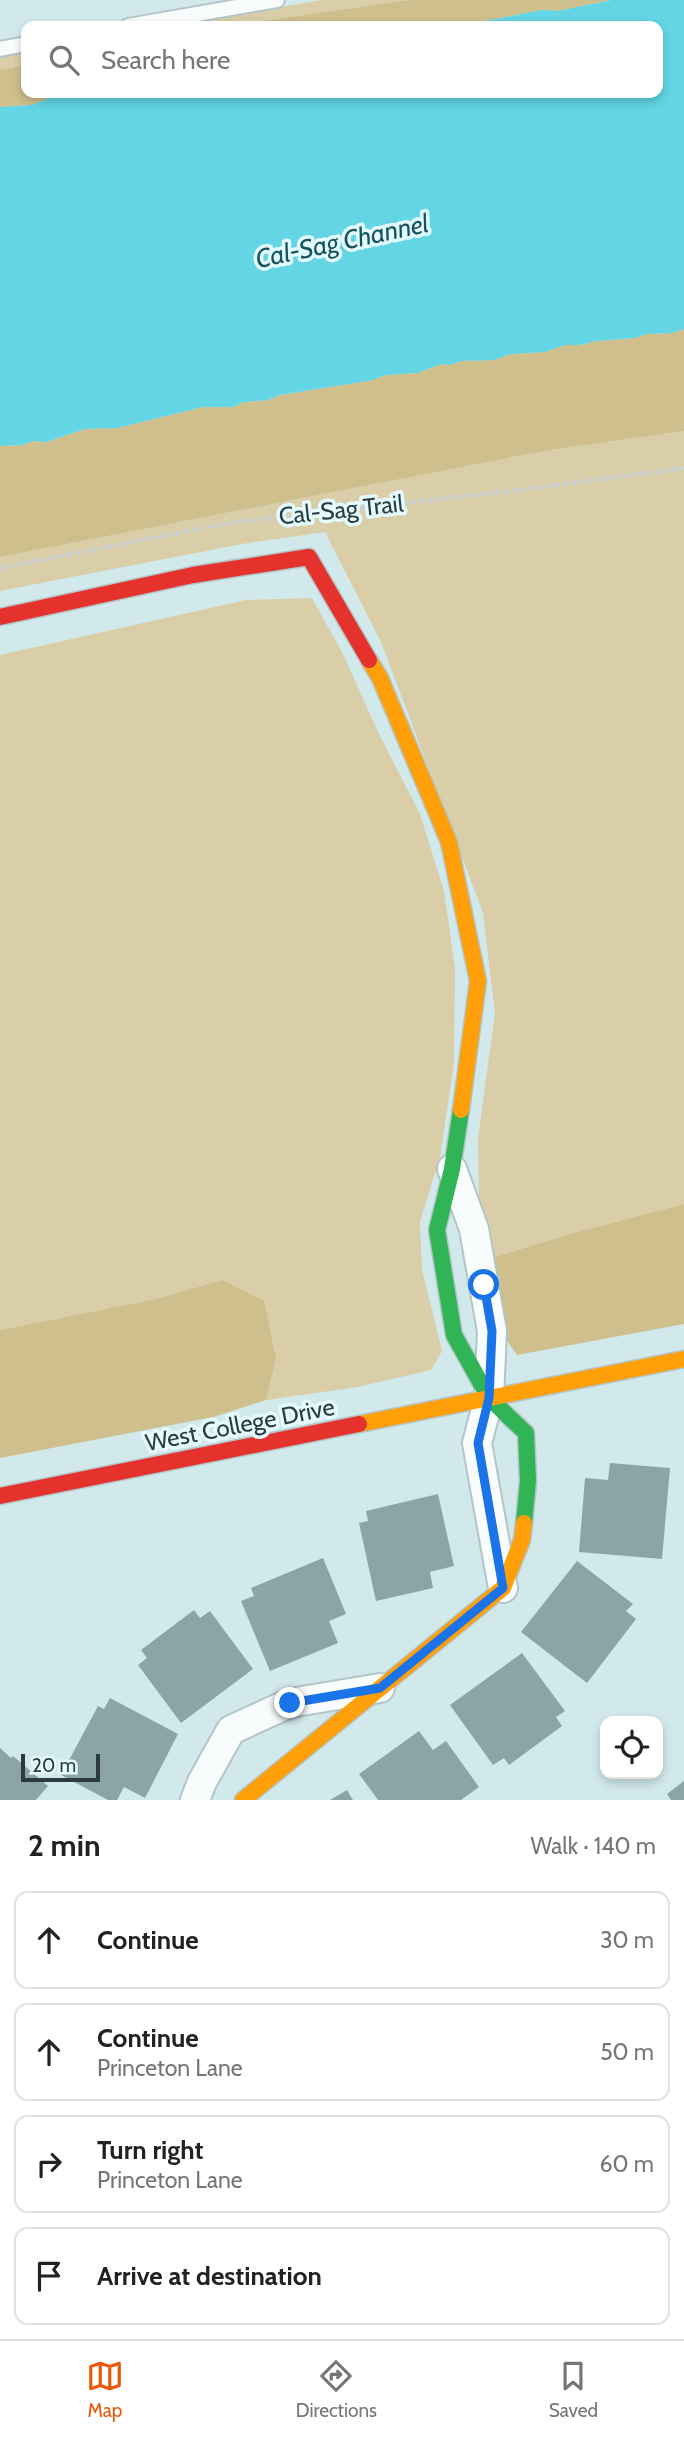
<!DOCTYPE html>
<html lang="en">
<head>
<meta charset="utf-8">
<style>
  body { margin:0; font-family:Cabin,sans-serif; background:#f6f6f6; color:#222 }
  .controls { position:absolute; right:21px; bottom:21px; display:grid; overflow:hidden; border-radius:14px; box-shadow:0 4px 10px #0003 }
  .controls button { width:63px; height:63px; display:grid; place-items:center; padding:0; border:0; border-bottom:2px solid #e0e0e0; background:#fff; color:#222; font:35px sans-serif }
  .scale { position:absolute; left:21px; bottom:18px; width:79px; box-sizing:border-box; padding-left:7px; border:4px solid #2b3b3e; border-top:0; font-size:19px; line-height:24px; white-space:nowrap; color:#2b3b3e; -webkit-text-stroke:5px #e3fbff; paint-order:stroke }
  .stop { position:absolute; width:21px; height:21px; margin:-16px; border:5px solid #1a73e8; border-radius:50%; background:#fff }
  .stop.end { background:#1a73e8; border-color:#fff; box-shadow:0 2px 7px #0008 }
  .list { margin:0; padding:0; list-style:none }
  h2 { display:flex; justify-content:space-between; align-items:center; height:91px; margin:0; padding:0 28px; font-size:30px }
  h2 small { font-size:23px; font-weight:400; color:#767676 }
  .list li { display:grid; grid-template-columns:46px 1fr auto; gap:21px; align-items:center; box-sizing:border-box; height:98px; margin:0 14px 14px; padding:0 14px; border:2px solid #e0e0e0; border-radius:14px }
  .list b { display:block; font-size:26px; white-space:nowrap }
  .list p { margin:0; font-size:23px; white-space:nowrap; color:#767676 }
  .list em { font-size:23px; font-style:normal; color:#767676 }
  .icon { flex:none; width:38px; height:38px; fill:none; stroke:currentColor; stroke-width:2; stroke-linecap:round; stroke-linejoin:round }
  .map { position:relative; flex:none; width:684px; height:1800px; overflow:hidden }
  .search { position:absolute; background:#fff; box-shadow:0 4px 10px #0003; left:21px; right:21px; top:21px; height:77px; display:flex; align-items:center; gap:18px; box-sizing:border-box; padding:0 24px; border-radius:14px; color:#767676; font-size:26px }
  .sheet { height:539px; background:#fff }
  nav { display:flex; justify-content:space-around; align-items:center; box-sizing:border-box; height:98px; border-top:2px solid #e0e0e0; background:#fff; font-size:19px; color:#767676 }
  nav a { display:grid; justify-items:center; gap:4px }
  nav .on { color:#ea580c }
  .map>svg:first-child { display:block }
</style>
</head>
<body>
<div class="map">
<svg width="684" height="1800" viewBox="0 0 684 1800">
  <rect width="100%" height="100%" fill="#d2e9ec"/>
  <path fill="#d9cea7" d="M322 0H409L227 26H167Z
    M26 51V65L0 70V57Z
    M684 431V1204L570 1234 488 1259 479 1205 478 1138 495 1013 483 913 381 642 325 532 242 544 0 591V557L544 451Z
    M312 598 343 654 378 732 420 814 444 891 455 968 454 1063 440 1157 420 1222 422 1270 442 1351 431 1370 358 1387 266 1400 276 1359 222 1280 156 1299 0 1330V655L246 600Z"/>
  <path fill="#cebf8c" d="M409 0H612L557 11 542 10 480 22 445 26H227Z
    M26 65V93H87L74 97 55 96 32 105 0 107V70Z
    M684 329V431L544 451 0 557V446L22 445 33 441 46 442 85 429 117 428 203 407H233L244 402 268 400 280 395 373 380 385 375 418 373 441 364 450 365 461 361 494 360 511 354 545 352 565 345H580L596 341 635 338 646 334 672 333Z
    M684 1204V1324L517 1355 503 1335 488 1259 570 1234Z
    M222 1280 264 1301 276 1359 266 1400 213 1417 0 1458V1330L156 1299Z"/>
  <path fill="#63d5e4" d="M612 0H684V329L672 333 647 334 635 338 596 341 580 345H565L545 352 511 354 494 360 461 361 450 365 441 364 418 373 385 375 373 380 280 395 268 400 244 402 233 407H203L117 428 85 429 46 442 33 441 22 445 0 446V107L32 105 55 96 74 97 87 93H658V26H445L480 22 542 10 557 11Z"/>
  <path fill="#8ba4a7" d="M610 1463 670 1468 662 1559 579 1552 585 1478 608 1480Z
    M438 1494 454 1566 430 1572 433 1588 376 1601 359 1523 368 1521 366 1511Z
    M323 1558 346 1614 329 1621 338 1643 270 1671 241 1601 254 1596 251 1588Z
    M577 1561 633 1604 626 1611 636 1619 587 1683 521 1632Z
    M194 1610 200 1618 210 1611 253 1669 181 1723 138 1665 147 1658 141 1650Z
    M522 1653 565 1711 556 1717 562 1726 509 1765 504 1758 493 1765 450 1705Z
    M110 1698 178 1734 145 1798 124 1787 117 1800H108L61 1775 98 1706 104 1709Z
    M419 1731 433 1750 446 1741 479 1787 461 1800H378L359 1774Z
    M0 1748 11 1758 13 1756 48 1786 36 1800H0Z
    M684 1781V1800H671L667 1794Z
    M347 1790 353 1800H330Z"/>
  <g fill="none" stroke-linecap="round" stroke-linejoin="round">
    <defs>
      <path id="lane" d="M128 26 277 0
        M0 49 26 44"/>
      <path id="street" d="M452 1169 474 1229 492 1331 489 1398 477 1443 503 1588
        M195 1800 202 1782 231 1730 290 1703 380 1688"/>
      <path id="fast" d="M461 1110 452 1169 437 1230 454 1335 489 1398 526 1433 528 1481 524 1523"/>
      <path id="slow" d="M369 660 380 678 449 842 478 981 461 1110
        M359 1424 684 1359
        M243 1800 503 1588 522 1540 524 1523"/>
      <path id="jam" d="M0 617 193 575 309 557 369 660
        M0 1496 359 1424"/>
    </defs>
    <use href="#lane" stroke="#b3c5c7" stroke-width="18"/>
    <use href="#street" stroke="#b3c5c7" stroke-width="32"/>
    <use href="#fast" stroke="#b3c5c7" stroke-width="19"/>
    <use href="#slow" stroke="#b3c5c7" stroke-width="19"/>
    <use href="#jam" stroke="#b3c5c7" stroke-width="19"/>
    <path stroke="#ccd2d3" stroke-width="4.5" stroke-dasharray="5 3.5" stroke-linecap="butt" d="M0 568 235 522 528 489 684 468"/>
    <use href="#lane" stroke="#f8fcfc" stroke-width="14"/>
    <use href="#street" stroke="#f8fcfc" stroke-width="28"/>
    <use href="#fast" stroke="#30b455" stroke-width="16"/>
    <use href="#slow" stroke="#ff9f0a" stroke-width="16"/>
    <use href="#jam" stroke="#e5322d" stroke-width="16"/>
  </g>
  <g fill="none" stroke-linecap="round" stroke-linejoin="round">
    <path stroke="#1a73e8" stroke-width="9" d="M290 1703 380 1688 503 1588 478 1443 489 1398 492 1331 484 1285"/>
  </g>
  <g text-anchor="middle" stroke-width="7" stroke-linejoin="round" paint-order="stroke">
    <g font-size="24" fill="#2b3b3e" stroke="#e3fbff">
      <text transform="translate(341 510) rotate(-6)" y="8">Cal-Sag Trail</text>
      <text transform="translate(240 1425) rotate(-11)" y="8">West College Drive</text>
    </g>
    <g font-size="26" font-style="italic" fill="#16535b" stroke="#e3fbff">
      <text transform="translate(342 241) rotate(-12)" y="9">Cal-Sag Channel</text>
    </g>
  </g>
</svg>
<div class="controls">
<button><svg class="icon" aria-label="locate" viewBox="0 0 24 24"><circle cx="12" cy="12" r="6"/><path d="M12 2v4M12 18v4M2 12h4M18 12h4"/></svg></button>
</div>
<div class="scale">20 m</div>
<div class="stop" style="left:484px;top:1285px"></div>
<div class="stop end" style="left:290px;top:1703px"></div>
<div class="search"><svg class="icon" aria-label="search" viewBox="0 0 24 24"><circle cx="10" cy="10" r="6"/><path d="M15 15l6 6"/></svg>Search here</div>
</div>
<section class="sheet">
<h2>2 min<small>Walk · 140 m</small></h2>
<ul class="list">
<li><svg class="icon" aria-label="ahead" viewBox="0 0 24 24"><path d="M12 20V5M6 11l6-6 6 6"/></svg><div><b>Continue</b></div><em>30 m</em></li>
<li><svg class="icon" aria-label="ahead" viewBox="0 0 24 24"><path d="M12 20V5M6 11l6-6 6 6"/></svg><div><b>Continue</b><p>Princeton Lane</p></div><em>50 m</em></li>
<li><svg class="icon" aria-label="right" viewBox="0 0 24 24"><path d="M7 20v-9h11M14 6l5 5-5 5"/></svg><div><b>Turn right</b><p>Princeton Lane</p></div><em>60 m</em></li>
<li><svg class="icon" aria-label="arrive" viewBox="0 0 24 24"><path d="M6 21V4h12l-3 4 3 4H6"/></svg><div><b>Arrive at destination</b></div></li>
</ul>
</section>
<nav>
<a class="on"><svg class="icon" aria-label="map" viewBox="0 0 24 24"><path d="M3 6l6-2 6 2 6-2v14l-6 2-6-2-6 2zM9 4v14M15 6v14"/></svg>Map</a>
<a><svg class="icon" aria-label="directions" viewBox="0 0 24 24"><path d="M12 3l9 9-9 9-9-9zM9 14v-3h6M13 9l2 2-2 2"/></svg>Directions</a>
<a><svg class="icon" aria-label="saved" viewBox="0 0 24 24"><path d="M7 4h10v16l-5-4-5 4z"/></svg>Saved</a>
</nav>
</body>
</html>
